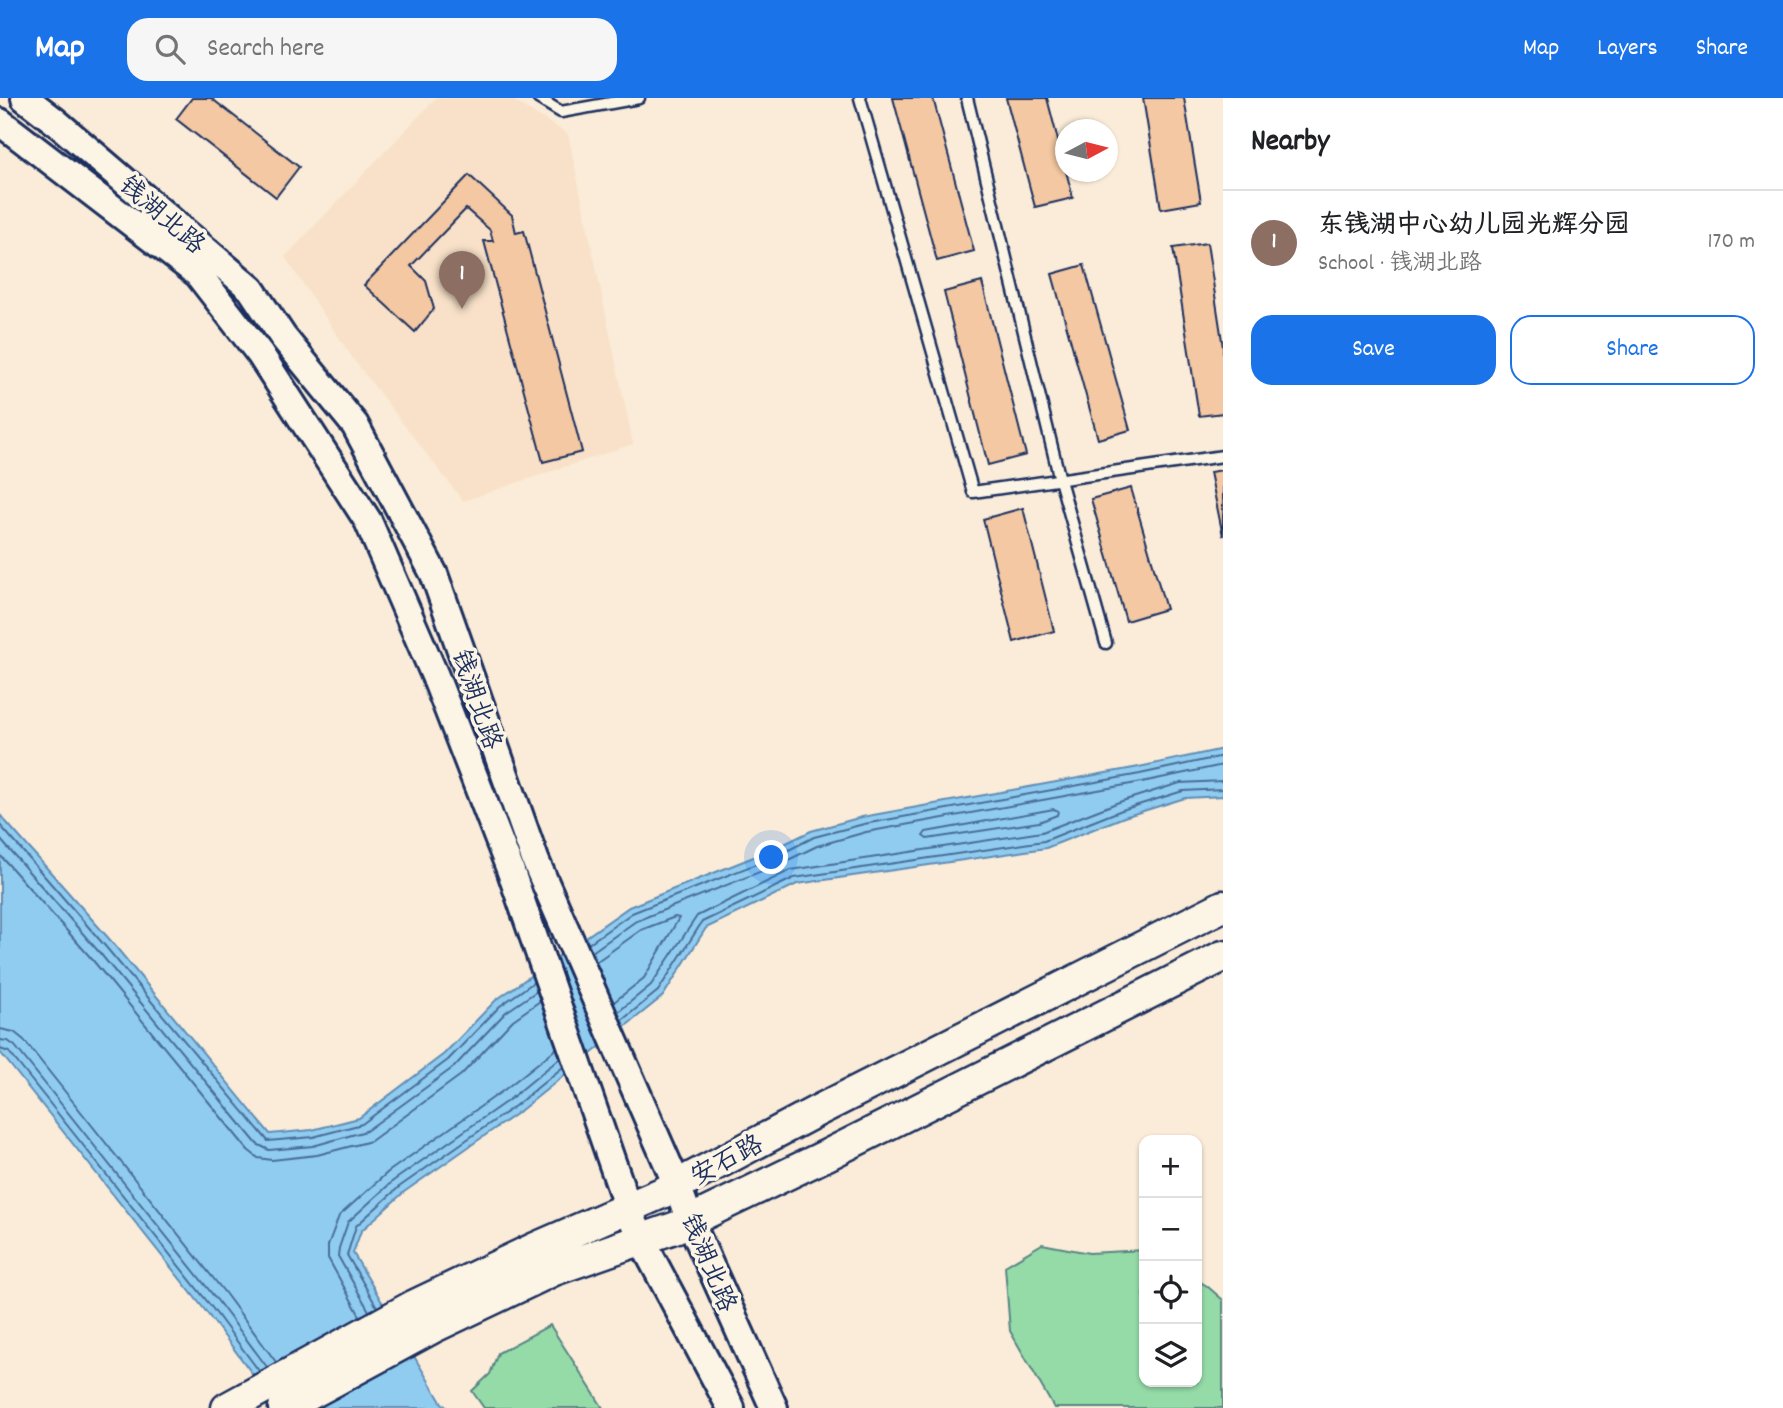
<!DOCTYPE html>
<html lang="en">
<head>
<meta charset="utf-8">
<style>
  body { margin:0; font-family:Dekko,"LXGW WenKai TC",sans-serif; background:#f6f6f6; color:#202124 }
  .controls { position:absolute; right:21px; bottom:21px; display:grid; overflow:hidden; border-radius:14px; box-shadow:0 2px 5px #0004 }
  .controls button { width:63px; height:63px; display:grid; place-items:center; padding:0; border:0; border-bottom:2px solid #e0e0e0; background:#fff; color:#202124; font:35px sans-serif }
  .compass { position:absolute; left:1055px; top:21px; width:63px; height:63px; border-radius:50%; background:#fff; box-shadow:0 2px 5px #0004; rotate:83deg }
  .you { position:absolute; left:772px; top:760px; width:24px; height:24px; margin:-18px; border:5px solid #fff; border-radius:50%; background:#1a73e8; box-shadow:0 0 0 10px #1a73e833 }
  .badge { display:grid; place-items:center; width:46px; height:46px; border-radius:50%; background:#1a73e8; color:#fff; font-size:23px; font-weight:700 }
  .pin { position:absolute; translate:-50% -58px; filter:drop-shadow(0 2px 4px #0008) }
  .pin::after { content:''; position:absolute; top:37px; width:24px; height:21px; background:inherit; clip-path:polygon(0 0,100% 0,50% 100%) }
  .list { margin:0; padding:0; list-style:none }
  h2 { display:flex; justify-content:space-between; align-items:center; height:91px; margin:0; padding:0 28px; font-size:30px }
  h2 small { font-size:23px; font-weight:400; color:#757577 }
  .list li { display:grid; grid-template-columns:46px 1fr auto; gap:21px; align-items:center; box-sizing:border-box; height:105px; padding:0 28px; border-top:2px solid #e0e0e0 }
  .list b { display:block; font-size:26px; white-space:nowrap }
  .list p { margin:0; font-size:23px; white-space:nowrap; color:#757577 }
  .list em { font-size:23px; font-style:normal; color:#757577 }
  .actions { display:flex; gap:14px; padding:21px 28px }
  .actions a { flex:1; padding:16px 0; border:2px solid #1a73e8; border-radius:21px; text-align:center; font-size:24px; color:#1a73e8 }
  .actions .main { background:#1a73e8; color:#fff }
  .icon { flex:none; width:38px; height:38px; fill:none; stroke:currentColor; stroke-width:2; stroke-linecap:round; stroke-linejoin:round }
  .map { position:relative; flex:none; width:1223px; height:1310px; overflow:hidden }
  header { display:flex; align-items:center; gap:42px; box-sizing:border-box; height:98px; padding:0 35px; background:#1a73e8; color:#fff }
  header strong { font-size:33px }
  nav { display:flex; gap:38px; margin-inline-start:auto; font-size:24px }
  .search { width:490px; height:63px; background:#f6f6f6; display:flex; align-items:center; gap:18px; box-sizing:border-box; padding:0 24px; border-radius:21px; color:#757577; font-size:26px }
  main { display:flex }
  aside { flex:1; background:#fff }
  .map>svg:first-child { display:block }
</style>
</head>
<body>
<header>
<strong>Map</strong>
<div class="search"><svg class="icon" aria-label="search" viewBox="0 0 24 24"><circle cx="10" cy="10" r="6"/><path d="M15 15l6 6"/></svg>Search here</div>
<nav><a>Map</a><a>Layers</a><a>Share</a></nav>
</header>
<main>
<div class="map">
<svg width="1223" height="1310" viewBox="0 0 1223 1310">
  <rect width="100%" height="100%" fill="#faecd8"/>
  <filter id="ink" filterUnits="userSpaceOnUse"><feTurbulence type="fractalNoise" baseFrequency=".0143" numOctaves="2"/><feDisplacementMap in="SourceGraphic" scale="14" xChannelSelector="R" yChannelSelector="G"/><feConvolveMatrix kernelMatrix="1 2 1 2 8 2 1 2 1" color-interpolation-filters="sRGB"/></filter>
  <g filter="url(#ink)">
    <path fill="#f8e1c8" d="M436 0H509L568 36 633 346 463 403 354 262 285 159Z"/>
    <path fill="#95dba8" stroke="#588583" stroke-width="2" d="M1042 1146 1089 1155 1144 1152V1284H1197V1182L1207 1188 1223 1202V1310H1054L1010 1233 1005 1168Z
      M550 1227 603 1310H484L472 1293 490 1276 498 1255Z"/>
    <path fill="#90ccf0" stroke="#618db6" stroke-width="2" d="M1223 651V698L1185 700 1124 719 1046 750 797 786 706 830 663 898 520 1013 404 1094 361 1133 353 1155 441 1304 447 1310H278L204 1211 0 954V717L111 843 270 1036 312 1032 359 1020 444 956 496 902 629 809 776 750 811 733 862 719 1139 669Z"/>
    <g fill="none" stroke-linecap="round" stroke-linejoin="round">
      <path stroke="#4a6e98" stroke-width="2" d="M1054 711 1058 713 1057 717 1039 724 927 741 923 738 926 734Z
        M0 727 105 848 268 1043 313 1039 362 1026 448 962 500 908 534 884
        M0 741 99 854 257 1046 269 1052 313 1048 366 1033 454 969 506 914 537 893
        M0 757 91 860 248 1052 258 1060 272 1062 317 1057 371 1043 461 977 513 922 540 903
        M588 846 632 815 779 757 814 739 864 726 1140 676 1223 658
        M592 854 636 823 782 765 817 748 866 734 1142 684 1223 667
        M596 864 641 832 675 819 679 820 644 880 614 904
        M618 914 651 887 697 818 791 772 1042 734 1119 704 1180 685 1223 683
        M621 923 658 893 702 824 794 780 1044 743 1122 712 1183 693 1223 691
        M0 931 14 934 24 942 225 1195 276 1264
        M0 942 8 943 15 948 217 1202 267 1269
        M0 951 9 954 210 1207 259 1273
        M377 1209 347 1157 356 1128 399 1089 515 1008 563 969
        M369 1213 338 1158 339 1150 348 1124 393 1083 510 1001 560 960
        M360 1218 328 1160V1147L339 1118 388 1074 504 992 557 950"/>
    </g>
    <path fill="#f3c8a2" stroke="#1b2f5e" stroke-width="2" d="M192 0H211L299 69 276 99 176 21Z
      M893 0H933L974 153 937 163Z
      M1006 0H1047L1073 100 1035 109Z
      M1143 0H1184L1201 104 1161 111Z
      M469 77 512 117 516 135 524 133 582 354 543 364 484 143H493L490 132 466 111 411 168 426 183 434 211 415 234 364 187Z
      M1207 145 1223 249V315L1199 318 1173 150Z
      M1084 167 1130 332 1098 341 1052 176Z
      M982 184 1026 357 988 367 944 194Z
      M1223 372V438L1210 374Z
      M1131 390 1166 511 1126 523 1091 401Z
      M1023 410 1054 533 1014 544 983 421Z"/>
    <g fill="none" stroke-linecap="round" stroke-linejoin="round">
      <defs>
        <path id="lane" d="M538 0 561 14 639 0
          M860 0 973 394 1223 358
          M967 0 1060 382 1106 545"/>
        <path id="secondary" d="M25 0 56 24 251 191 283 239 355 327 434 476 536 764 677 1087 690 1123 774 1310
          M0 24 198 176 260 256 368 423 435 578 510 771 628 1110 641 1141 731 1310"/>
        <path id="primary" d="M227 1310 415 1207 533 1151 664 1094 817 1013 1223 808
          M284 1310 432 1230 554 1172 677 1129 827 1057 1223 858"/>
      </defs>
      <use href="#lane" stroke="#1b2f5e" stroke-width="15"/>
      <use href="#secondary" stroke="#1b2f5e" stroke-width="32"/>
      <use href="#primary" stroke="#1b2f5e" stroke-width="35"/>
      <use href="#lane" stroke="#fcf5e5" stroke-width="10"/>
      <use href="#secondary" stroke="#fcf5e5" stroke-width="26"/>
      <use href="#primary" stroke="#fcf5e5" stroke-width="30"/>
    </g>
  </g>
  <g text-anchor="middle" stroke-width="7" stroke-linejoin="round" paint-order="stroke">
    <g font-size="26" fill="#1b2f5e" stroke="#fcf5e5">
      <text transform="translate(163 116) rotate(41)" y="9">钱湖北路</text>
      <text transform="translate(478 601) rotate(71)" y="9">钱湖北路</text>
      <text transform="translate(726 1061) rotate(-28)" y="9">安石路</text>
      <text transform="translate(710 1164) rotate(67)" y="9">钱湖北路</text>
    </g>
  </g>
</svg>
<div class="controls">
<button>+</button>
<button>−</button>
<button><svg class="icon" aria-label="locate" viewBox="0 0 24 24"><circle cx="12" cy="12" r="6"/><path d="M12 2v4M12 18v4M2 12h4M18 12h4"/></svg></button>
<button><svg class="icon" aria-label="layers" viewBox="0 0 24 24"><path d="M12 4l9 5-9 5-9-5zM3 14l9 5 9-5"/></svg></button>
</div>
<svg class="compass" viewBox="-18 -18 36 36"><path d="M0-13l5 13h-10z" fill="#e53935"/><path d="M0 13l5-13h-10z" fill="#757577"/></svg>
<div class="you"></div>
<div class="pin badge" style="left:462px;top:211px;background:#8d6e63">1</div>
</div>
<aside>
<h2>Nearby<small></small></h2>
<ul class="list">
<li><span class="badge" style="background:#8d6e63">1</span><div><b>东钱湖中心幼儿园光辉分园</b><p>School · 钱湖北路</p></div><em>170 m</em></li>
</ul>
<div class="actions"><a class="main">Save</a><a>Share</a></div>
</aside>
</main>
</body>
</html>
